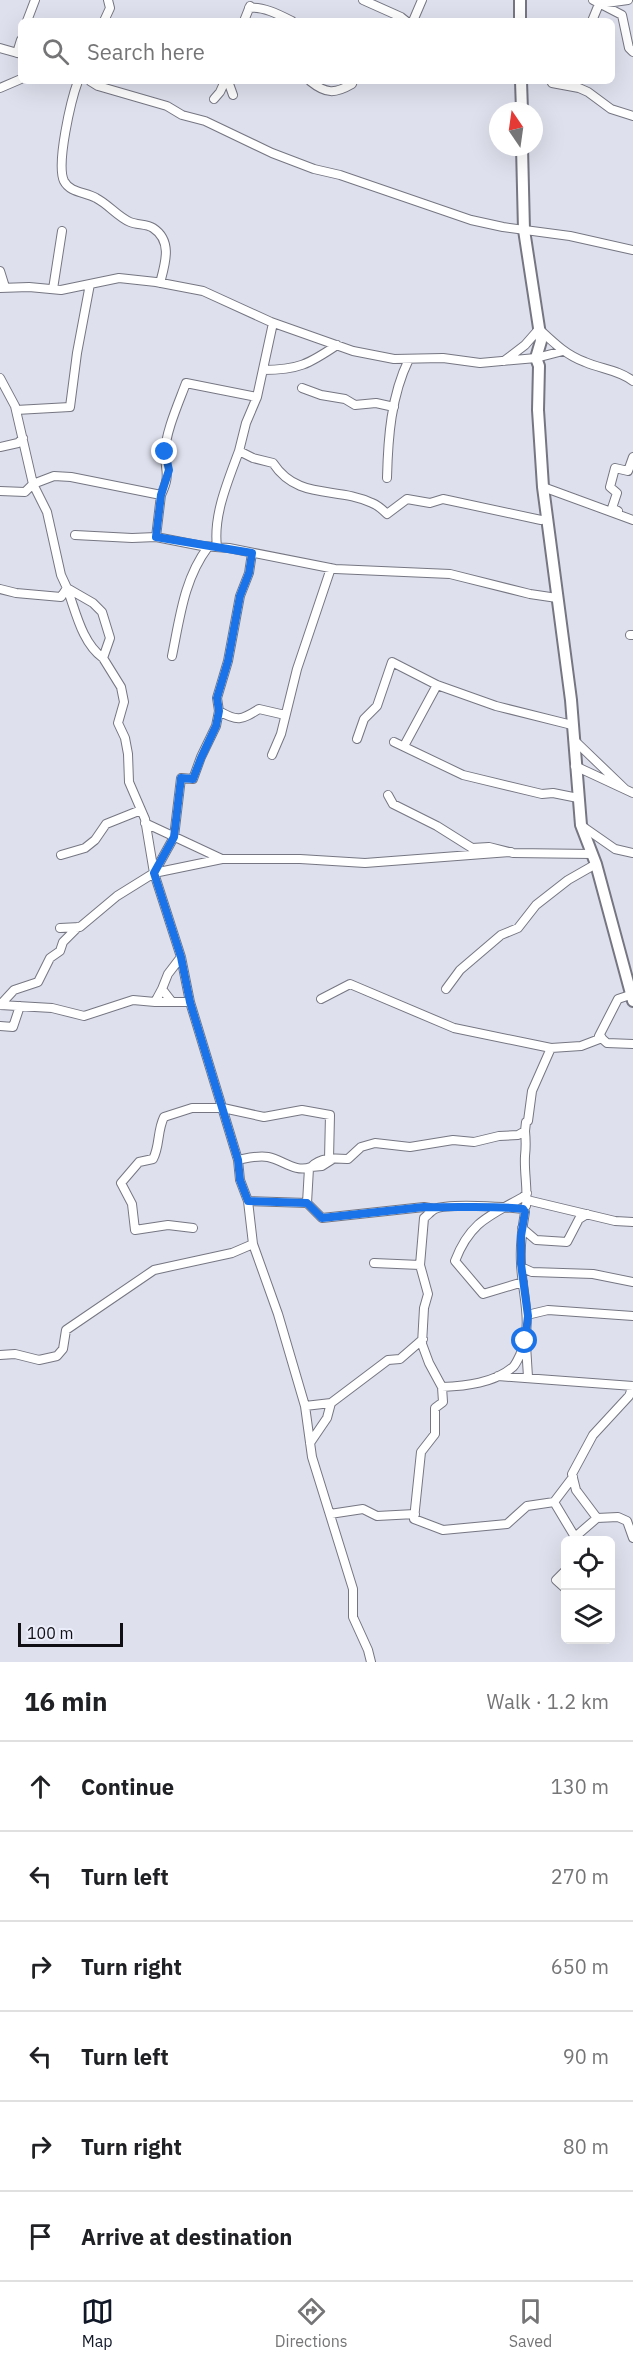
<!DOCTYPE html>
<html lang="en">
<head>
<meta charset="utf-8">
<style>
  body { margin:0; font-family:"IBM Plex Sans",sans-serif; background:#f6f6f6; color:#202124 }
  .controls { position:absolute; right:18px; bottom:18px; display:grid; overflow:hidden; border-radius:9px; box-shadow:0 6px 24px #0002 }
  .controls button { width:54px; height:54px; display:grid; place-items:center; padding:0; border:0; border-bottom:2px solid #e0e0e0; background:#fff; color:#202124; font:30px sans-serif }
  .compass { position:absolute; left:489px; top:102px; width:54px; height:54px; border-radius:50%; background:#fff; box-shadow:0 6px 24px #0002; rotate:347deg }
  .scale { position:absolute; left:18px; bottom:15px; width:105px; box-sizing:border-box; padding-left:6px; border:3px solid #0f0f14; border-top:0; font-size:16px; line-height:21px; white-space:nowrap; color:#0f0f14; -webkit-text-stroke:4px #ebedfb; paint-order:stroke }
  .stop { position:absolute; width:18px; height:18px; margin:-14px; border:4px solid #1a73e8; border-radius:50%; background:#fff }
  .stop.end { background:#1a73e8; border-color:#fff; box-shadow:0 2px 6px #0008 }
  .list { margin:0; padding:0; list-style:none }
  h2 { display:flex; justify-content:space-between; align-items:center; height:78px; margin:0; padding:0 24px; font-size:26px }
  h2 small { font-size:20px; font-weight:400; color:#757577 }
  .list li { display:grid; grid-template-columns:39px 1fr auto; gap:18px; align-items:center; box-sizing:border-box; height:90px; padding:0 24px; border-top:2px solid #e0e0e0 }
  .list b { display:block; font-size:22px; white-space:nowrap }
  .list em { font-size:20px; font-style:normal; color:#757577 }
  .icon { flex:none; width:33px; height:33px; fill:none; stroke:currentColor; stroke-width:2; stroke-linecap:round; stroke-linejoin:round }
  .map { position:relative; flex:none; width:633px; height:1662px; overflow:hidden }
  .search { position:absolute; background:#fff; box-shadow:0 6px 24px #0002; left:18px; right:18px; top:18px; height:66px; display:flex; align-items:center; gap:15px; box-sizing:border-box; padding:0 21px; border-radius:9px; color:#757577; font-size:22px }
  .sheet { height:618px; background:#fff }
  nav { display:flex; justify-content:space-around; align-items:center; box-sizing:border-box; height:84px; border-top:2px solid #e0e0e0; background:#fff; font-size:16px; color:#757577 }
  nav a { display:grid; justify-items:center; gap:3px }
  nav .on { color:#111827 }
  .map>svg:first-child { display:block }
</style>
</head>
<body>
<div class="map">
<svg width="633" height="1662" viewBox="0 0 633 1662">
  <rect width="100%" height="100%" fill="#dee0ed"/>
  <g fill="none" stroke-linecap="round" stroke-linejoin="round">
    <defs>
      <path id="street" d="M363 0 401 17 406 21
        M593 0 622 15 629 48 633 52
        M249 8C263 6 280 15 292 21
        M27 21 35 0
        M104 21 110 8 108 0
        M244 21 250 6
        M413 21 422 0
        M592 21 599 4 628 0
        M0 48 21 54
        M17 53 21 40
        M78 81C71 100 56 164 64 181 70 193 86 192 96 198 108 204 118 217 130 222 137 225 147 224 153 228 173 241 165 264 160 283
        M90 81 98 86 167 106 182 115 205 121 272 153 314 169 340 175 471 220 503 227 570 236 633 250
        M228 81 233 95
        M310 81C326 94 335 94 352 84L353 81
        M551 81 552 83 579 88 588 92 611 109 633 116
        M0 88 21 79
        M214 99 220 92 225 81
        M0 271 5 287
        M0 288 29 287 61 290 119 278 156 282 203 291 271 322 353 351 394 359 443 358 480 363 536 358 563 351
        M53 289 62 231
        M504 361 525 345 539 329C554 343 566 355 585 362 601 369 619 370 633 381
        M263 370C298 370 309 364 337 345
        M0 378 15 406 33 484 25 492 0 491
        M302 388 321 395 345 399 355 405 376 403 394 407
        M257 397 273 323
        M16 410 70 407 77 353 90 284
        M0 447 18 443 23 438
        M387 478C388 437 391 396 409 359
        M543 487 633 520
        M161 495C171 474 165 472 165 453 165 433 179 402 186 383L257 397 246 423 239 451 253 458 273 463C298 501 337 486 372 503 377 505 383 510 387 514L407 499 430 503 443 499 541 520 548 519
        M618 511 612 508 617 493 610 487 615 468 628 471 633 457
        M156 537 202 546 229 548 335 569 450 574 530 594 557 598
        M217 547C213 515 228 481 239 451
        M252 553 249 573 240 596 228 661 217 698 219 711 216 726 201 757 193 779 181 778 174 837 154 873 181 957 190 1002 238 1160 240 1180 248 1201 253 1244 278 1314 305 1406 312 1457 353 1589V1617L368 1650 371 1662
        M67 588C76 612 82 643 103 658
        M0 589 16 593 61 597 67 588
        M630 635H633
        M172 656C180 617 184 579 208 547
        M219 711C238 722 241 720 259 709L285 715
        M357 739 364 719 377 706 392 662 437 685 496 706 572 725
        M574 740 625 789
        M394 742 463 775 542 794 553 793 578 798
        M404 746 437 685
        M272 755 281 734 297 669 331 568
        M575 766 633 793
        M388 795 393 804 437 826 472 848 489 847 513 853 592 854
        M145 823 222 859H300L365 863 511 852
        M582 826 615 849 633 853
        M61 855 85 848 95 840 106 824 141 810
        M154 873 222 859
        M60 928 80 927 117 896 154 873 145 819 129 782 128 754 125 738 118 723 124 702 121 687 103 658 110 638 102 612 93 603 67 588 61 575 47 512 33 484 54 476 71 477 161 495 156 537 132 538 75 535
        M181 957 168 974 162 989 172 1002H190
        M162 989 155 1002H172
        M446 989 460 970 501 935 518 928 536 905 568 880 596 864
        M627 996 618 999 599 1036 607 1043 633 1044
        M321 999 350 984 454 1028 551 1048
        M0 1005 52 1008 84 1016 133 1000 155 1002
        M0 1005 14 990 38 982 50 958 60 951 63 942 78 927
        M0 1026 13 1027 20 1006
        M333 1159 322 1166 311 1167C321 1157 333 1158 348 1159L361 1147 375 1143 410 1147 453 1140 474 1142 499 1136 518 1135 525 1131 526 1122 528 1121 532 1091 551 1048 581 1046 602 1038
        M238 1160C248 1158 258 1155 268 1157 283 1160 295 1173 311 1167
        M527 1200 615 1221 633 1222
        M248 1201 307 1203 309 1168
        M307 1203 322 1218 424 1207 435 1209
        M523 1209 525 1212C522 1229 520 1246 521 1263 522 1294 534 1325 520 1355 518 1359 516 1364 513 1367 494 1383 466 1386 442 1387L429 1363 422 1344 424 1308 428 1294 420 1265 424 1218C427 1216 431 1211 435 1209 448 1203 507 1207 523 1209L526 1206C528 1189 524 1173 525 1156 526 1147 526 1141 525 1131
        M193 1228 168 1225 135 1230 132 1204 121 1183 139 1162 153 1159C160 1146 157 1131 164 1117L192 1108H223L264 1117 302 1110 330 1115 329 1159
        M522 1228 536 1240 567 1242 579 1219 587 1214
        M374 1263 420 1265
        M521 1267 532 1272 593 1274 633 1282
        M523 1282 483 1294 455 1261C470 1222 489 1216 523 1197L527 1193
        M527 1315 548 1310 633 1316
        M526 1345 528 1377
        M0 1355 15 1354 39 1360 57 1356 63 1349 66 1330 154 1270 232 1253 253 1244
        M498 1376 633 1386
        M633 1386 629 1396 593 1435 572 1474 576 1490 597 1518 618 1517 627 1521 633 1538
        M442 1387 443 1402 435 1408V1434L421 1452 414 1519 443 1530 507 1524 527 1506 554 1502 573 1477
        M305 1406 331 1403 388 1360 400 1359 423 1339
        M310 1443 327 1418 331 1403
        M554 1502 575 1537 597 1518
        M330 1514 363 1509 377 1516 415 1514
        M566 1570 556 1580 566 1589"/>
      <path id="secondary" d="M520 0V21
        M521 81 522 111
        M522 147 524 230 541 341 536 358 539 366 538 410 543 487 571 700 581 825 596 864 633 1001"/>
    </defs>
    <use href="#street" stroke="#757682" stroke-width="10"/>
    <use href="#secondary" stroke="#757682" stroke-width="14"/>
    <use href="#street" stroke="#fff" stroke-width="8"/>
    <use href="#secondary" stroke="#fff" stroke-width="10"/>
  </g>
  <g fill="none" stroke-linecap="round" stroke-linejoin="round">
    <path stroke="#1a73e8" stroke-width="8" d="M165 452 169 470 161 495 156 537 252 553 249 573 240 596 228 661 217 698 219 711 216 726 201 758 193 779 181 778 174 837 154 873 181 957 190 1002 238 1160 240 1180 248 1201 307 1203 322 1218 424 1207C456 1208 490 1205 523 1209L525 1212 521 1236V1264L528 1316 525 1341"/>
  </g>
</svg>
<div class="controls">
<button><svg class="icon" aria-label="locate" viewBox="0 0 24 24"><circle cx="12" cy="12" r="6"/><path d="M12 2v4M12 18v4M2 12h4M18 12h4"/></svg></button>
<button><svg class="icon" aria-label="layers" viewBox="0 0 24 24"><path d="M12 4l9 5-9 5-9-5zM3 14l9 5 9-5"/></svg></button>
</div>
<svg class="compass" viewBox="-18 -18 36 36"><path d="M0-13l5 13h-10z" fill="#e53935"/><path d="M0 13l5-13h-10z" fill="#757577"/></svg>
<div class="scale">100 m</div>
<div class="stop" style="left:525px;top:1341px"></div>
<div class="stop end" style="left:165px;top:452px"></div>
<div class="search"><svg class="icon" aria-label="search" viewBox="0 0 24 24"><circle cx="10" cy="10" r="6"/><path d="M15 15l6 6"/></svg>Search here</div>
</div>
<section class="sheet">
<h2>16 min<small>Walk · 1.2 km</small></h2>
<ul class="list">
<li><svg class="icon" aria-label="ahead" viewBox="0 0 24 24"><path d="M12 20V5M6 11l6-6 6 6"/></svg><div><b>Continue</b></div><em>130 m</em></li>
<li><svg class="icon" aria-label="left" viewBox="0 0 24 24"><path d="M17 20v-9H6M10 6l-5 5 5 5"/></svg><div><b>Turn left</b></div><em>270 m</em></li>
<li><svg class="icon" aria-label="right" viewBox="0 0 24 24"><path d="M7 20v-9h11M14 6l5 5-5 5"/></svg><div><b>Turn right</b></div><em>650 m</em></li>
<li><svg class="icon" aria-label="left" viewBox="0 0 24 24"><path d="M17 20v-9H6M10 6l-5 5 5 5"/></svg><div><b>Turn left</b></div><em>90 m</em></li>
<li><svg class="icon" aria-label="right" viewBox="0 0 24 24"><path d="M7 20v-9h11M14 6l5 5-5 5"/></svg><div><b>Turn right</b></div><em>80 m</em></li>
<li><svg class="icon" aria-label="arrive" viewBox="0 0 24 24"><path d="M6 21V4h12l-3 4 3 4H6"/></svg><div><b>Arrive at destination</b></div></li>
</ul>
</section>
<nav>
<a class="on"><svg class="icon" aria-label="map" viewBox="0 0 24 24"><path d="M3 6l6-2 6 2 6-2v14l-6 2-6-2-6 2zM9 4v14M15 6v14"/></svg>Map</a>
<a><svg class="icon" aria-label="directions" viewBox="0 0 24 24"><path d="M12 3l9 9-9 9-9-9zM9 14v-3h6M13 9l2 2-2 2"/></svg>Directions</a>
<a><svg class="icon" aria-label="saved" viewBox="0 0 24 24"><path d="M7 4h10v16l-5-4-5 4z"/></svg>Saved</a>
</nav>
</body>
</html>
